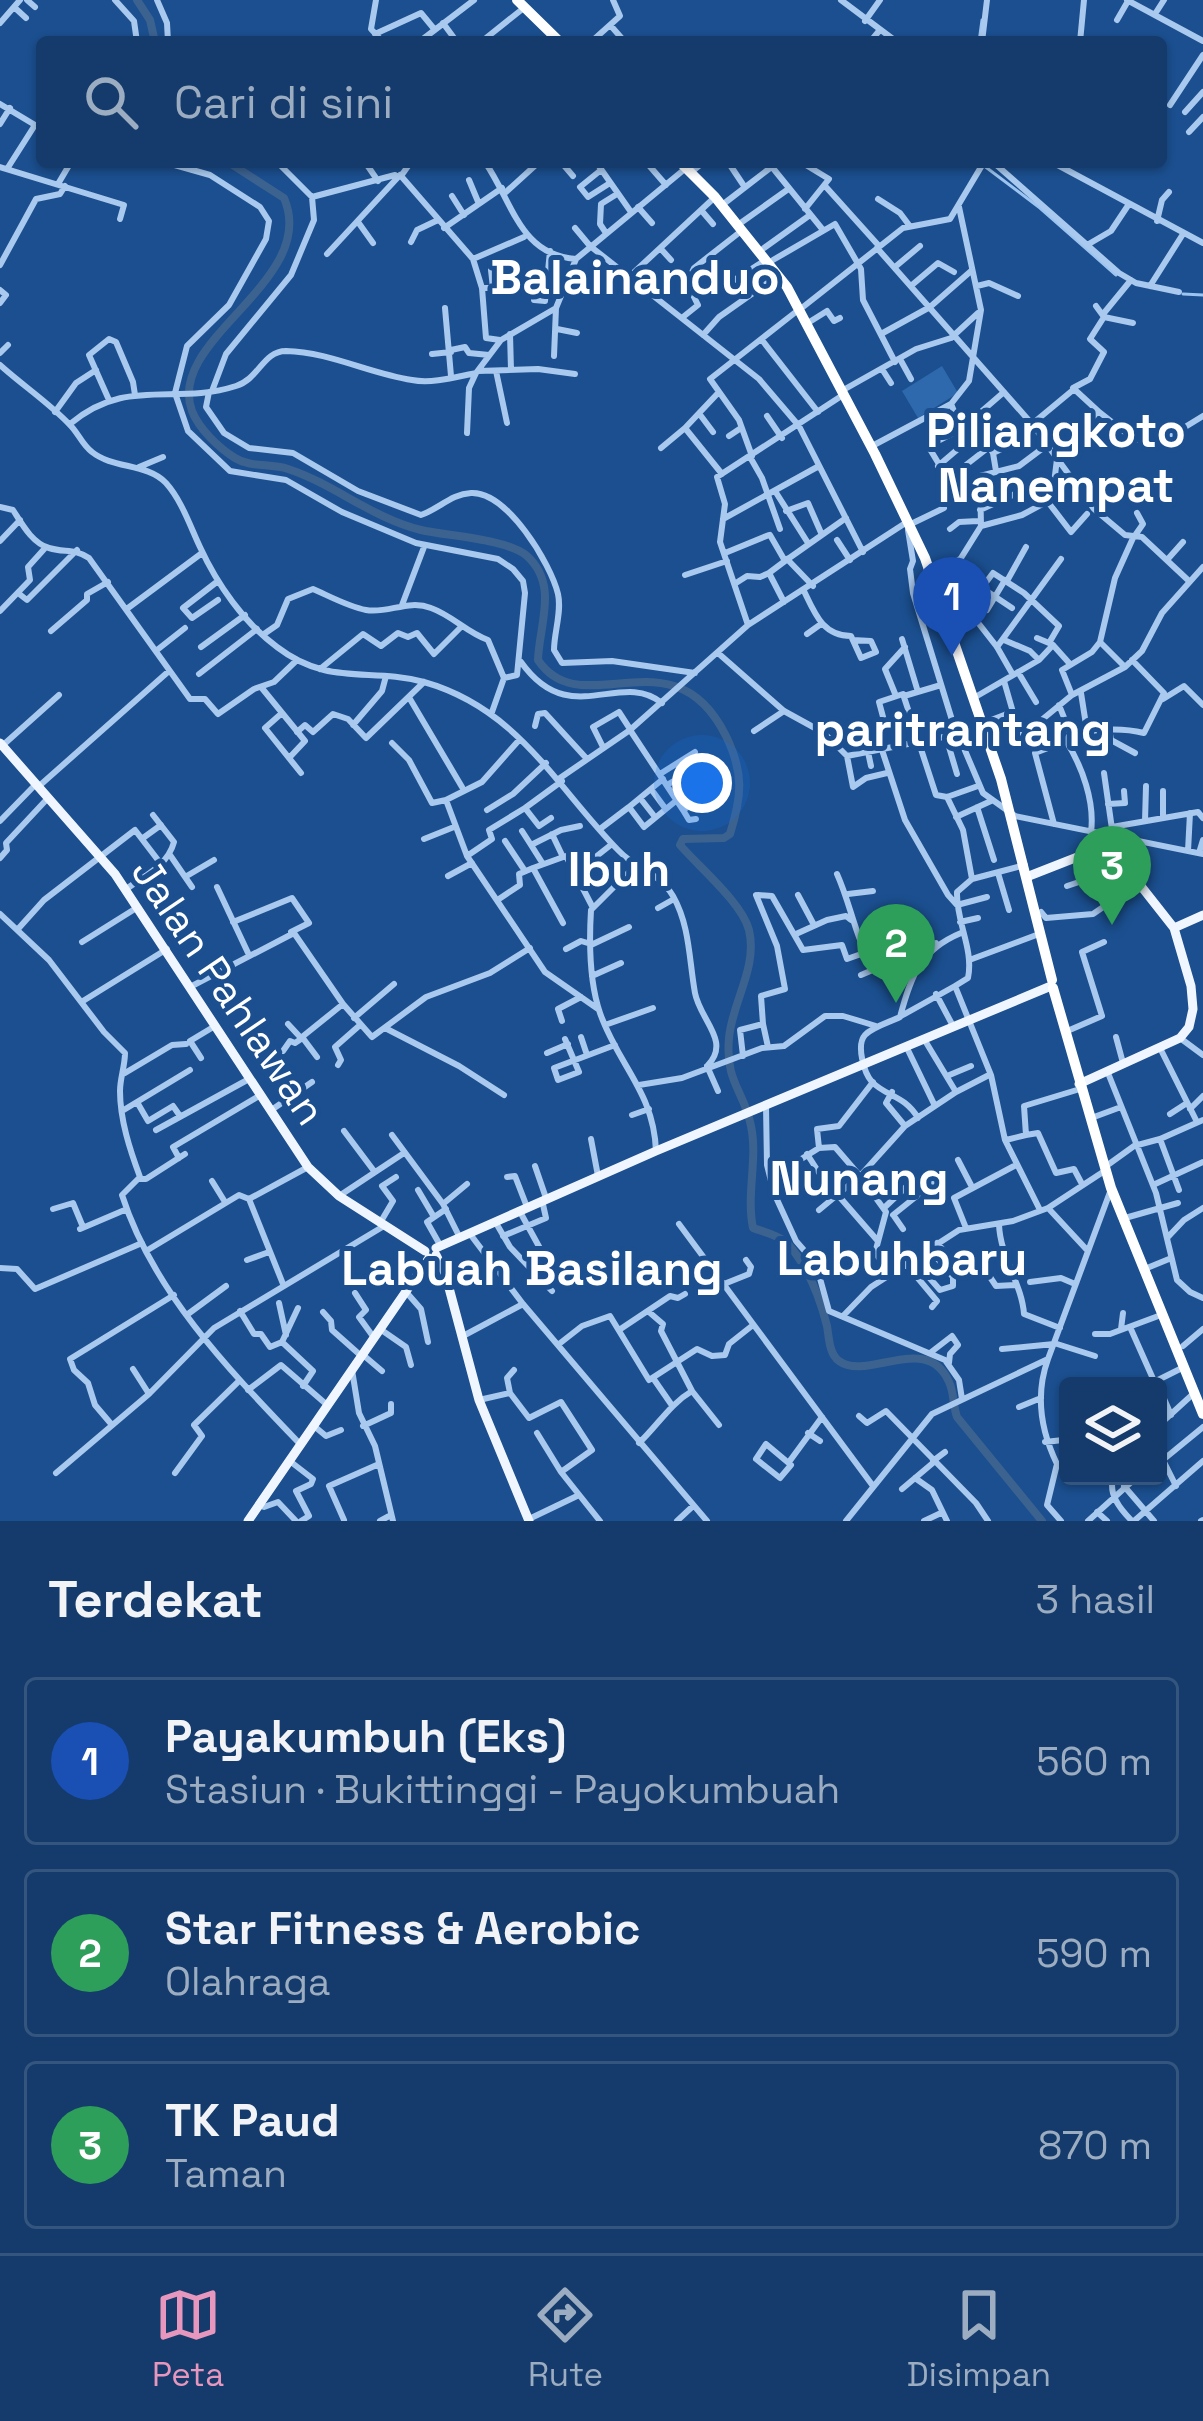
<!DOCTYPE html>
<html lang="id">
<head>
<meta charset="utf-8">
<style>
  body { margin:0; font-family:"Space Grotesk",sans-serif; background:#1d4271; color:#f1f3f6 }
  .controls { position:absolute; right:36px; bottom:36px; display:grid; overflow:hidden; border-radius:12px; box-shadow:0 3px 9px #0004 }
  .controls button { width:108px; height:108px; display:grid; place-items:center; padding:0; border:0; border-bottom:3px solid #33557e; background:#143b6b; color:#f1f3f6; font:60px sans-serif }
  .you { position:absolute; left:702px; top:783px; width:42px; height:42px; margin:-30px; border:9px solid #fff; border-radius:50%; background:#1a73e8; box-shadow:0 0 0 18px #1a73e833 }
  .badge { display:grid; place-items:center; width:78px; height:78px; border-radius:50%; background:#e797bd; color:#fff; font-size:39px; font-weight:700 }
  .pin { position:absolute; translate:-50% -99px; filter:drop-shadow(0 3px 6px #0008) }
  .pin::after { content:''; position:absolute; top:63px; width:42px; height:36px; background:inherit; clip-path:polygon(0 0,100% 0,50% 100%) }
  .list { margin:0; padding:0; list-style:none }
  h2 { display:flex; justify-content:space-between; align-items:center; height:156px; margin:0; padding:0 48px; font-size:51px }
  h2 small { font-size:39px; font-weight:400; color:#9dadc1 }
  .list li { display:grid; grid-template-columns:78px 1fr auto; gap:36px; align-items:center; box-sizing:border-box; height:168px; margin:0 24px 24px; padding:0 24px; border:3px solid #33557e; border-radius:12px }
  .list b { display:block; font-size:45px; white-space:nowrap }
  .list p { margin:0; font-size:39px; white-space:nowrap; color:#9dadc1 }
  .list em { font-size:39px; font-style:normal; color:#9dadc1 }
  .icon { flex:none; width:66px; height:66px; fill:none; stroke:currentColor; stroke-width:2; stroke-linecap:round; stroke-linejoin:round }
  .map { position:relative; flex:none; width:1203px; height:1521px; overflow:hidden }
  .search { position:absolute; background:#143b6b; box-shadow:0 3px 9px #0004; left:36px; right:36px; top:36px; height:132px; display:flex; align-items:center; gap:30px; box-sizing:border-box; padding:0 42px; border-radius:12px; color:#9dadc1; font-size:45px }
  .sheet { height:732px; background:#143b6b }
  nav { display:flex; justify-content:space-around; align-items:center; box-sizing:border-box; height:168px; border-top:3px solid #33557e; background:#143b6b; font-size:33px; color:#9dadc1 }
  nav a { display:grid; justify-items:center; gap:6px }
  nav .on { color:#e797bd }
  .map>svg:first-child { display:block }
</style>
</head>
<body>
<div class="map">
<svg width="1203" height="1521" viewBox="0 0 1203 1521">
  <rect width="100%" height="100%" fill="#1b4f8f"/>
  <path fill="#2e69ad" d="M942 366 958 393 918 418 902 391Z"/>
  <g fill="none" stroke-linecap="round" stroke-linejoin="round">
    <path stroke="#9cc4f0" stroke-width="3" d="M979 42 982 20
      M979 162 1040 208 1116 275
      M1183 294 1203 295"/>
    <path stroke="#3c6290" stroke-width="8" d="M137 0 150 20 155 42
      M228 162 284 198C320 281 165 339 192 411 199 429 219 448 235 458 251 468 270 463 288 469 334 484 372 518 421 530 447 536 508 539 527 556 559 585 539 625 538 660 582 726 673 629 726 736 744 773 742 796 730 834L724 838 683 839 680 845C699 867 742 903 749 930 758 968 732 1002 729 1038 725 1083 744 1090 751 1126 758 1159 746 1194 753 1228 764 1232 778 1235 787 1243 807 1265 820 1298 827 1326 829 1337 829 1354 839 1361 867 1382 927 1331 949 1382 954 1392 953 1406 957 1417L1042 1521"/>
    <path stroke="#a9c9ee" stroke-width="6" d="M27 0 35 7
      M115 0 134 21 137 42
      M157 0 167 23 168 42
      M376 0 371 29 383 42
      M841 0 897 42
      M1127 0 1203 41
      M14 7 26 18
      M1155 14 1164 0
      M1117 20 1128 1
      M865 21 880 0
      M0 23 20 0
      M443 23 457 42
      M611 26 625 42
      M375 34 421 13 435 30
      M419 42 474 0
      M481 42 525 7
      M591 42 620 16 613 0
      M870 42 879 31
      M982 42 987 0
      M1080 42 1084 0
      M0 104 35 125 7 169
      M1170 105 1203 55
      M1185 112 1203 92
      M0 124 10 108
      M1189 132 1203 117
      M164 162 210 175 260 207 269 221 266 239 229 305 187 346 175 393 188 431 230 471 286 480 342 512 416 543 498 559 513 569 523 581 525 593 517 675 504 678
      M365 162 378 181
      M411 162 401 176 473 259 482 288 486 338 500 340
      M485 162C513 203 520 255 576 259
      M561 162 573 176
      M596 162 631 212
      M646 162 666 185
      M728 162 744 186
      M801 162 829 179 805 209
      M993 162 1119 273 1136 283 1179 292
      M1052 162 1203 243
      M0 167 124 205 120 219
      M772 167 823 230
      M601 170 580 187 588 197 610 183
      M694 170 704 162
      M469 180 479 204
      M58 184 71 162
      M826 187 879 246
      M506 192 539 162
      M452 196 464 215
      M312 197 395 175
      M878 199 900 213 909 225
      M726 202 778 162
      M638 207 652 223
      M701 210 713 224
      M1157 221 1162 200 1169 192
      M358 222 373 243
      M742 222 787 190
      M444 228 502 188
      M575 228 590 246 759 379 799 426 863 552
      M606 233 600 224 601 204 617 194
      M411 242 417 230 438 220
      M1087 245 1111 231 1129 204
      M764 248 810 215
      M877 248 1032 424 1094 509 1125 535 1142 537 1189 581
      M661 249 671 260
      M327 254 400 175
      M473 259 524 237
      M773 260 835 224 861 269 863 300 895 362
      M0 265 36 199 60 194 65 186
      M895 267 920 246
      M630 276 715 197
      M912 285 938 263 954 272
      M977 286 989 283 1018 296
      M1150 286 1183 234
      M482 288H493L491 270
      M493 288 534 281V300L545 301
      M0 290 6 295 0 303
      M717 291 764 261
      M545 301 550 251
      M1096 306 1104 317 1133 323
      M803 307 903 228 950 219 984 162
      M445 308 451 376
      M1104 313 1131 280
      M683 317 698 305 687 283 694 268 740 232
      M811 321 827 311 834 321 840 318
      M557 329 577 333
      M510 334 511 370
      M881 334 930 307 971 271
      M703 335 719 317 776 277
      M762 340 818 412
      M451 350 465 347 469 353 489 355
      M0 353 8 345
      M432 354 451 352
      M554 356 556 308
      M900 359 911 379
      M0 365C22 385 48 402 69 424 78 432 82 445 92 452 113 469 147 463 166 483 182 501 190 526 200 547 217 584 244 623 277 647 329 687 370 667 424 682 519 709 555 786 619 851 637 870 659 872 673 896 690 926 689 960 695 993 700 1020 731 1041 708 1065
      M882 369 891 383
      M478 371 538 369 575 374
      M496 371 507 423
      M845 389 916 349 951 338 978 313
      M212 391 226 354 291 275 314 220 312 197 277 162
      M209 392 206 407 224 433 249 448 293 453 358 491 421 515C439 509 451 494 471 493 507 491 551 564 558 594 562 612 554 632 554 650L562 663 612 661 695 673
      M719 392 685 428 722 474
      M109 400 89 355 109 339 116 342 133 382 135 395
      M951 404C958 420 965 442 986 442L993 453 996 471
      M982 411 1004 392
      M1098 411 1073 388 1090 379 1104 352 1090 339 1104 317
      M55 412 76 383 96 370
      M701 416 713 432
      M767 416 782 438
      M984 417 928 446 948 479 989 447
      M70 424C127 376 174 406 236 386 259 379 263 351 286 351 330 352 370 374 412 380 432 384 456 377 476 373L501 340 556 308 576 259 686 168
      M1032 424 1073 390
      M467 433 469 388 476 373
      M729 436 741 428
      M874 445 951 404 969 381 981 310 959 207
      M661 448 685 428
      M993 453 1010 445
      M752 456 739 420 710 379 797 311
      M750 457 762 478 780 529
      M938 466 972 437
      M139 467 163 457
      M775 491 808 543
      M1048 502 1071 532 1087 514
      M0 507 13 510C22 524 32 543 49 548 65 553 74 548 89 558L190 699H205L218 714 254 689 274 682 297 660
      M980 510 1028 488
      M786 511 808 503 822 535
      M723 519 819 466
      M913 523 944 508
      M981 526 980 476 1019 466 1047 445
      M950 529 959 522 978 521
      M908 530 913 561 910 569 913 593 952 720 983 793 1015 816 1203 854
      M1136 534 1143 524 1137 513
      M770 535 785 561 769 573 784 602
      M837 540 850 560
      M0 541 20 520
      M725 553 769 535
      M787 559 813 586
      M1167 560 1183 542
      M785 561 846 518
      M685 575 727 561
      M936 578 961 558 981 526 1022 515 1052 499 1057 459 1098 411 1131 437 1154 446 1203 416
      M1007 581 1026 547
      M736 583 747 576 760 577 769 573
      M982 588 1012 608
      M804 591C815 614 823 636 851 636L861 658 876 652 871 641 853 640
      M18 593 27 600 77 550
      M958 597 997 647 1013 675
      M218 600 192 618 183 608 218 581
      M402 605 424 547
      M128 608 202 553
      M987 610 1005 580
      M0 611 30 580 28 567 46 547
      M951 619 963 613 993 573 1024 593 1059 626 1049 643 1053 645 1039 660 977 696
      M748 625 720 542 725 504 717 477 843 395
      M51 631 87 600V594L108 582
      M264 634 277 625 288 599 313 589C329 596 349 607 366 610 388 614 408 599 431 608 453 616 466 632 488 640L504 678 492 712
      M807 634 821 624
      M1037 638 1049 643
      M902 639 918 692
      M1004 640 1030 651 1039 660
      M1100 642 1125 667
      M1053 645 1070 664
      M201 647 245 615
      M997 647 1061 559
      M157 650 185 628
      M718 653 784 711 824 733 847 756 984 729
      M521 662C570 731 620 669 662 703
      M320 669 363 634 381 646 398 633 408 637 417 633 434 654 461 627
      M1018 672 1036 702
      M199 674 257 629
      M1004 681 1019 733
      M261 687 305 741 289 758
      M1081 693 1087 731
      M1072 695 1062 670 1092 652 1100 642 1115 578 1133 538
      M896 696 885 669 905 647
      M904 696 941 685
      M410 699 462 787
      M1163 699 1184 686 1203 705
      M1059 705 1071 735
      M282 713 265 728 301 773
      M986 722 1012 712
      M1038 724 1054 745
      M353 725 382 691 386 676
      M535 726 538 714 545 713 587 759
      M886 728 879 702 903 694 936 795 947 797 978 786
      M630 730 683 810 711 793
      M754 731 784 711
      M297 732 305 725 313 732 333 714 348 719 366 738 424 682
      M1110 734 1111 740 1135 753
      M946 737 957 774
      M520 739 482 782 446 800 467 856 545 972 598 1009
      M992 740 1033 727 1072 695 1125 667 1142 651 1162 613 1203 567
      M392 743 409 760 432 803 446 800
      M2 746 59 695
      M603 747 593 727 619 712 630 729
      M882 750 905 820 948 895 957 905 987 897
      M868 752 871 766
      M847 756 853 787 866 778 887 773
      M1104 773 1112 829
      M660 774 695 752
      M560 778 630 730 748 625 907 522
      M663 779 629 807 644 827 677 800
      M667 785 697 767
      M38 787 169 671
      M651 789 665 808
      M1163 791V816
      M673 794 703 776
      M947 797 963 830 972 879
      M640 798 655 817
      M1108 804 1125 803 1124 791
      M977 807 994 860
      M487 810 513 794 546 763
      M683 810 689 820 696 819
      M956 817 991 801
      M551 818 539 826 525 808 562 781
      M0 821 36 784
      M1145 821 1146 786
      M1054 824 1035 753 1066 741
      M1112 827 1198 812 1203 818
      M600 829 629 807
      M522 831 531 845
      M1091 832C1095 802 1082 766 1066 741L1069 736C1092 729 1120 727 1144 733L1164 693 1132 660
      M552 834 562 855
      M143 838 161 825
      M424 839 454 827
      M505 841 525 871
      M1188 851 1190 813
      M1089 852 1093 875
      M1199 853 1203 840
      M170 855 192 887
      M467 856 492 839 489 830 525 808
      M0 858 7 850 6 843 48 798
      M543 864 531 845 561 830 580 826
      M1025 865 972 879 957 892C956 922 974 949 968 978L955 986 991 1075 1005 1140 1040 1210
      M571 867 593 859 612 844
      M634 867 591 910C589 943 589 981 600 1013 618 1065 654 1092 656 1151
      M998 873 1009 910
      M837 874C851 905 855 937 873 967
      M145 876 158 894
      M448 876 472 863
      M185 877 214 860
      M1067 886 1082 881 1075 858
      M217 887 249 955
      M126 889C145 876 168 865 174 842L153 815
      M848 894 873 891
      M758 895 772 896 803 950 842 945 847 959 864 953
      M798 895 814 925
      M499 899 520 885 519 874 533 868
      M658 908 674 899
      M1041 912 1046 918 1093 914 1138 883
      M0 914 49 960 104 1032 125 1053C125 1066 120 1078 120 1091 120 1120 130 1150 140 1177L122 1195C153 1292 230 1371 299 1443
      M233 922 292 898 309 923 291 932
      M960 922 978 918
      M563 923 533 868 566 856 592 906
      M18 929 44 900 135 830 161 864
      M796 934 827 920 846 916 851 920
      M82 942 138 907
      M591 945 629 927
      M566 949 581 941 591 944
      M972 959 1039 934
      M861 975 936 943
      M592 976 621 963
      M190 987 294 933 343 1004 372 1037 426 997 490 973 530 948
      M936 994 953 1026
      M83 1001 167 949
      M901 1016 955 986
      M354 1018 394 984
      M562 1021 558 1009 581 997
      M288 1024 301 1038
      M763 1024 768 1047
      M605 1025 653 1008
      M385 1028 459 1066 504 1095
      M1065 1032 1102 1016 1082 952 1104 942
      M581 1037 587 1055
      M1116 1037 1123 1063
      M1180 1038 1203 1055
      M565 1039 579 1072 558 1080 554 1068 615 1045
      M924 1039 956 1092 989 1075
      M906 1046 934 1104
      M1161 1050 1196 1120
      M283 1051 290 1041 295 1043 301 1039
      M547 1053 568 1044
      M743 1056 740 1030 763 1024 761 996 785 989 777 946 756 895
      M317 1057 302 1037 343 1004
      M201 1058 190 1041 215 1026
      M338 1065 341 1060 335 1047 360 1025
      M707 1066 718 1091
      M125 1073 172 1045 186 1044
      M1108 1073 1156 1193 1177 1280 1190 1292 1203 1298
      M947 1076 971 1066
      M639 1085 682 1078 762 1048 784 1046 825 1016H843L876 1026
      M892 1092 886 1103 905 1126
      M137 1102 148 1121 173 1106 180 1116
      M766 1106 767 1165 774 1193 796 1241 816 1264 829 1311 945 1360 959 1380 962 1399
      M1190 1109 1203 1096
      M122 1111 190 1070
      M270 1111 312 1082
      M1170 1114 1187 1103
      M632 1115 649 1109
      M1094 1117 1121 1107
      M918 1118C904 1095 887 1097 872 1082 864 1073 856 1045 865 1035 872 1027 890 1022 900 1017 911 976 920 950 961 933
      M156 1130 249 1079
      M344 1131 374 1171
      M392 1135 443 1204 459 1236
      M1026 1135 1038 1133 1056 1173 1074 1169 1082 1184
      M591 1139 598 1176
      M1160 1139 1179 1190
      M1006 1140 1026 1135 1024 1106 1080 1089
      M819 1148 817 1129 839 1126 873 1082
      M807 1154 834 1196
      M179 1158 173 1147 259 1096
      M958 1160 972 1187
      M1109 1164 1134 1146 1160 1139 1203 1120
      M535 1166 546 1198
      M790 1166 819 1148 835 1147 860 1176 819 1210
      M507 1177 515 1176 527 1207
      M140 1179H146L185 1154
      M212 1181 225 1202
      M1153 1185 1203 1162
      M418 1190 434 1217
      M837 1194 877 1240
      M339 1196 404 1153
      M249 1199 283 1284
      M443 1204 467 1184
      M884 1208 906 1187
      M53 1209 73 1203 83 1227
      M1049 1209 1087 1250
      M519 1210 542 1252 567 1279
      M893 1215 933 1183
      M894 1216 903 1229
      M1125 1218 1178 1203
      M380 1223 393 1201 382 1186 396 1177
      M496 1223 510 1247 552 1291
      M679 1224 873 1486
      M999 1224C1000 1257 1022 1284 1024 1314L1060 1328
      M966 1228 954 1198 1016 1165
      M80 1229 127 1209
      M470 1234 523 1304 707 1521
      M503 1236 546 1218 542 1200
      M1167 1238 1184 1220 1203 1208
      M440 1245 427 1222 446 1209
      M146 1251 239 1195 249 1199 308 1167
      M913 1259 940 1290 953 1286V1277L937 1258 944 1251 937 1243
      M247 1260 269 1252
      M906 1264 937 1301 932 1307
      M0 1268 17 1269 35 1289 142 1243
      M1147 1268 1169 1259
      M891 1273 875 1253 886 1212 860 1176 905 1126 956 1092
      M990 1277 996 1286 1015 1285
      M1030 1282 1061 1278 1075 1284
      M703 1284 718 1277
      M724 1284 749 1274 751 1267 746 1260
      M355 1293 366 1310 359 1317 372 1335
      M407 1293 421 1309 428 1342
      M279 1303 286 1335
      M240 1311 254 1334H261L270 1347 282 1342 313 1371 303 1386
      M323 1312 331 1321 332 1330 359 1354
      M188 1314 226 1286
      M843 1316 871 1287 959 1230 1013 1221 1048 1208 1106 1170
      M1130 1327 1154 1381
      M380 1329 406 1347 411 1365
      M1121 1329 1123 1313
      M619 1330 670 1296 678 1298 685 1294
      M1095 1334H1110L1161 1315
      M463 1336 523 1304
      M282 1342 298 1308
      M1054 1343 1095 1356
      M559 1344 582 1326 610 1316 649 1380 697 1349 712 1356 725 1355 729 1344 753 1325
      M1183 1346 1203 1329
      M1002 1349 1054 1344
      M930 1353 952 1336 958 1345 950 1354 949 1363
      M362 1354 382 1371
      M1048 1359C1035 1395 1041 1431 1057 1464L1047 1505 1061 1521
      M133 1369 149 1394
      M352 1370 359 1413 375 1446 393 1521
      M653 1378 671 1404
      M1156 1380 1171 1415
      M1146 1386 1184 1367
      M248 1390 281 1365 326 1404
      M692 1391 719 1425
      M510 1393 507 1378 514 1370
      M479 1400 510 1393 529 1418 561 1402 592 1450 561 1472 600 1521
      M1019 1407 1041 1398
      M859 1416 867 1423 886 1411 976 1503 988 1521
      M112 1425 95 1405 88 1383 74 1370 70 1359 174 1295
      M314 1426 326 1436 341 1430
      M363 1426 391 1413V1404
      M1158 1426 1193 1394
      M537 1433 561 1472
      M808 1433 820 1441
      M1045 1442 1063 1440 1068 1448
      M639 1443C658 1425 670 1404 692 1391L661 1331 663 1324 649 1312
      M766 1444 791 1465 780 1478 756 1459Z
      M933 1461 945 1452
      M291 1462 313 1479 311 1484 296 1491 309 1516 301 1521
      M789 1462 822 1417
      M1164 1462 1176 1486
      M1158 1464 1203 1427
      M56 1473 149 1394 214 1328 384 1226
      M175 1473 202 1436 194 1425 240 1380
      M1114 1476C1107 1493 1120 1509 1132 1521
      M915 1478 932 1490 947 1521
      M1124 1486 1154 1521
      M902 1489 934 1462
      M258 1505 264 1507 278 1502 296 1521
      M1097 1512 1107 1521
      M529 1519 577 1496
      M344 1520 329 1486 379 1464
      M380 1521 391 1515
      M677 1521 693 1506
      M846 1521 932 1414 1048 1359 1110 1192
      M924 1521 941 1513
      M1088 1521 1138 1476
      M1134 1521 1203 1461
      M1201 1521 1203 1520"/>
    <path stroke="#f0f6ff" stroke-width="9" d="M0 743 115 874 308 1167 339 1196 425 1251
      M1029 876 1103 847 1111 848 1174 928 1191 986 1193 1009 1189 1027 1180 1038 1079 1084
      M1174 928 1203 915
      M436 1248 656 1151 1051 986
      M436 1255 445 1273 479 1400 529 1521
      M248 1521 429 1258"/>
    <path stroke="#fff" stroke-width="10" d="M517 0 560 42
      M680 162 715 197 787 287 875 454 925 558 1001 779 1052 980
      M1053 988 1111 1188 1203 1414"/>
  </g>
  <g text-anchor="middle" stroke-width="10" stroke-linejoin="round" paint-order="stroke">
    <g font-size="42" fill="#fff" stroke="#1b4f8f">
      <text transform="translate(229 991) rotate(56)" y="15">Jalan Pahlawan</text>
    </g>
    <g font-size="48" font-weight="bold" fill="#fff" stroke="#1b4f8f">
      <text x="635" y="294">Balainanduo</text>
      <text x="1056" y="447">Piliangkoto<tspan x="1056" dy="55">Nanempat</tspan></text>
      <text x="963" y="746">paritrantang</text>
      <text x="619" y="886">Ibuh</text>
      <text x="859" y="1195">Nunang</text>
      <text x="902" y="1275">Labuhbaru</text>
      <text x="532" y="1285">Labuah Basilang</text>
    </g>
  </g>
</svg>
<div class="controls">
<button><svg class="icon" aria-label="layers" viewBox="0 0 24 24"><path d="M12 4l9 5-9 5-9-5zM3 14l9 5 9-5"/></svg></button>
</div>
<div class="you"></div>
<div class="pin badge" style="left:952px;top:656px;background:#1a4fb4">1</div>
<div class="pin badge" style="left:896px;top:1003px;background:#2e9e5b">2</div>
<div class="pin badge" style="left:1112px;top:925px;background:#2e9e5b">3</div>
<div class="search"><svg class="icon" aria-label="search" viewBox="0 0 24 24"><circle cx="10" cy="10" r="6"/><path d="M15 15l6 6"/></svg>Cari di sini</div>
</div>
<section class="sheet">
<h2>Terdekat<small>3 hasil</small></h2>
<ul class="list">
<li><span class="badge" style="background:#1a4fb4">1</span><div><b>Payakumbuh (Eks)</b><p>Stasiun · Bukittinggi - Payokumbuah</p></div><em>560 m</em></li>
<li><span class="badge" style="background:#2e9e5b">2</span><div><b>Star Fitness &amp; Aerobic</b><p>Olahraga</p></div><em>590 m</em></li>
<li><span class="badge" style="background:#2e9e5b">3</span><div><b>TK Paud</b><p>Taman</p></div><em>870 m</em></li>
</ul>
</section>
<nav>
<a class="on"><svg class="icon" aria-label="map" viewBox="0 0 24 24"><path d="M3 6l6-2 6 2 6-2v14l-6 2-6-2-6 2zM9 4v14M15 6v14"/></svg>Peta</a>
<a><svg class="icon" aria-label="directions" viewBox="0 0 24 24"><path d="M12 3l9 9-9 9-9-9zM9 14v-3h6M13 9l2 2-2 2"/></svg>Rute</a>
<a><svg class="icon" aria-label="saved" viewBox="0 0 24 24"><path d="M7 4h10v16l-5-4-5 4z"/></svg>Disimpan</a>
</nav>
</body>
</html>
